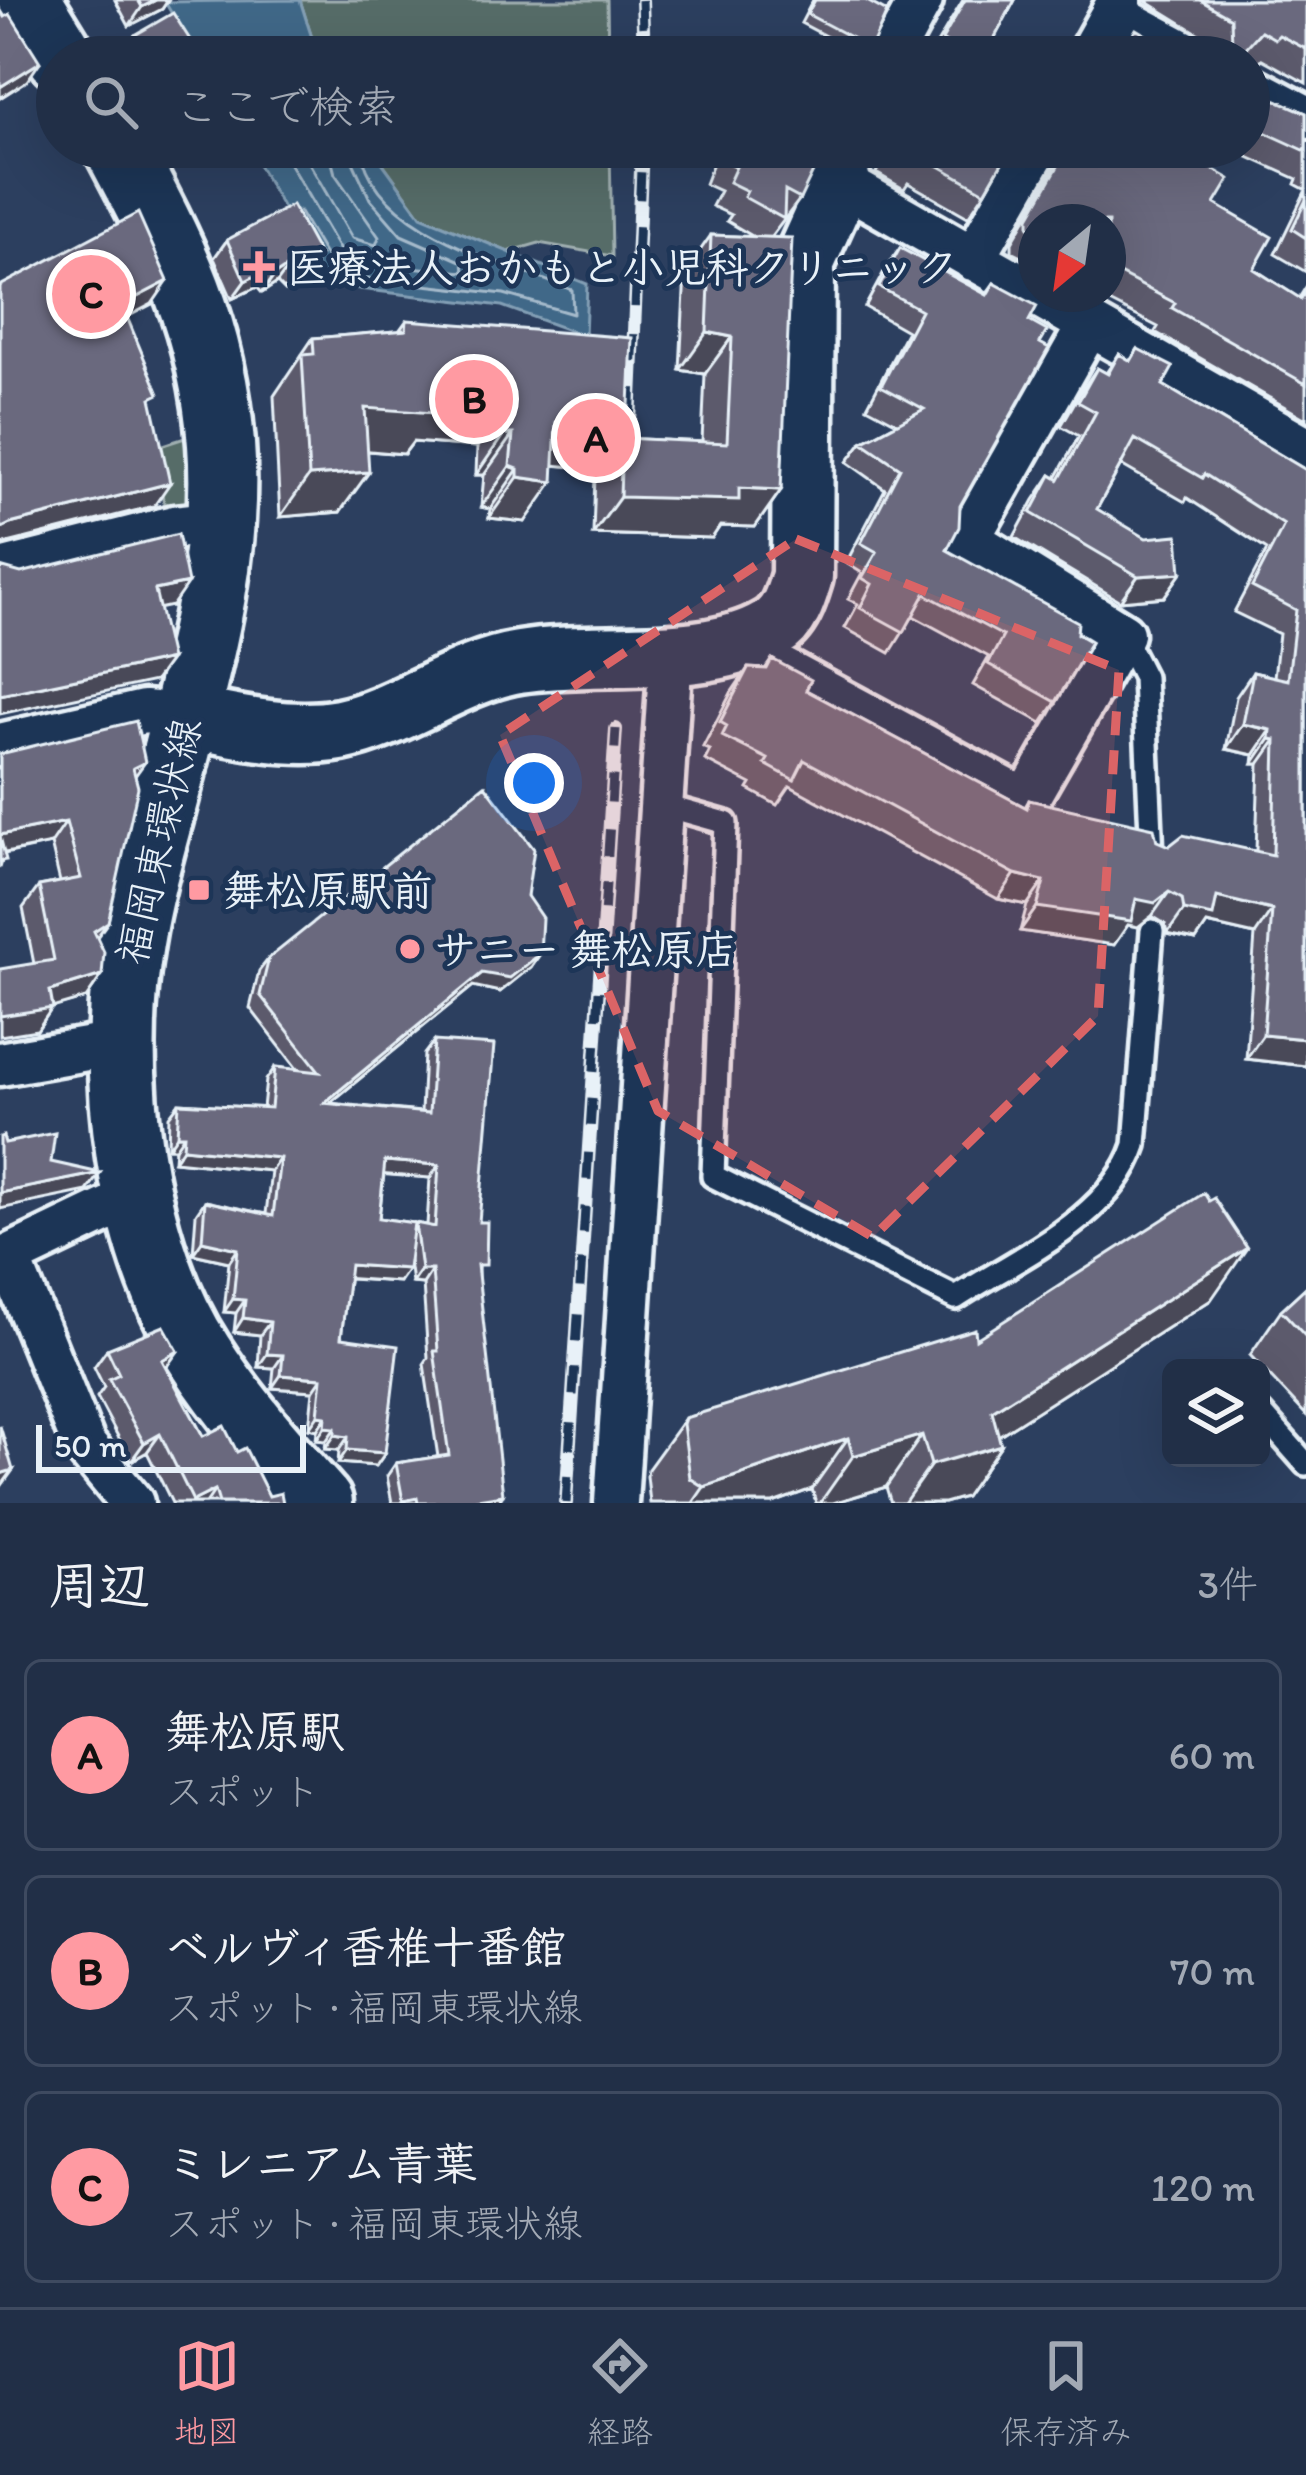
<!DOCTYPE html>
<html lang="ja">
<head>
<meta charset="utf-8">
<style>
  body { margin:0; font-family:Itim,"Klee One",sans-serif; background:#2d3b52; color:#f1f3f6 }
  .controls { position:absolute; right:36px; bottom:36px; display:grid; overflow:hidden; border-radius:18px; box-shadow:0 12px 48px #0002 }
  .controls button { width:108px; height:108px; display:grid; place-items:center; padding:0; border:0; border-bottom:3px solid #3e4a60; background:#212f47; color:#f1f3f6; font:60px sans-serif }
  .compass { position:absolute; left:1018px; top:204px; width:108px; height:108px; border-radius:50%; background:#212f47; box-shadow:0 12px 48px #0002; rotate:209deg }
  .scale { position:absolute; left:36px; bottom:30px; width:270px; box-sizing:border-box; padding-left:12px; border:6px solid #e8f1f8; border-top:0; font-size:33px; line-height:42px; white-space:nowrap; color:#e8f1f8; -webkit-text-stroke:9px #1d3557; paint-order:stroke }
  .you { position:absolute; left:534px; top:783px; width:42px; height:42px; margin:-30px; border:9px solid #fff; border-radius:50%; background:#1a73e8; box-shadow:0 0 0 18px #1a73e833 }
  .badge { display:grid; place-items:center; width:78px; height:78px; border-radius:50%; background:#ff9aa2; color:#111; font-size:39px; font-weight:700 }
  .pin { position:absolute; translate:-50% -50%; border:6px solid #fff; box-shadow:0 3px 12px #0006 }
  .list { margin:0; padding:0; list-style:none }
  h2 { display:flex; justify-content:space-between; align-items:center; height:156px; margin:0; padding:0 48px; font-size:51px }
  h2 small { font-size:39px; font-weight:400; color:#a2a9b4 }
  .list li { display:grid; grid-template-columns:78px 1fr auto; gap:36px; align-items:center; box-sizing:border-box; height:192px; margin:0 24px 24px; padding:0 24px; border:3px solid #3e4a60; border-radius:18px }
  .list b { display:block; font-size:45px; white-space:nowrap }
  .list p { margin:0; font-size:39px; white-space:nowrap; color:#a2a9b4 }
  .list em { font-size:39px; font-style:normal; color:#a2a9b4 }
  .icon { flex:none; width:66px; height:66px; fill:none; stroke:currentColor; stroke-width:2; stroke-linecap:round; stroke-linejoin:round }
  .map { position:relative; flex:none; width:1306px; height:1503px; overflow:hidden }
  .search { position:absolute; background:#212f47; box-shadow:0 12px 48px #0002; left:36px; right:36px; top:36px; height:132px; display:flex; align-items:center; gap:30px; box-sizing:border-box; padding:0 42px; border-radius:66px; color:#a2a9b4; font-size:45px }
  .sheet { height:804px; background:#212f47 }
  nav { display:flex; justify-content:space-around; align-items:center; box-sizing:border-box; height:168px; border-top:3px solid #3e4a60; background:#212f47; font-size:33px; color:#a2a9b4 }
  nav a { display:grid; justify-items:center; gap:6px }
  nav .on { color:#ff9aa2 }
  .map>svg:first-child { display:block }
</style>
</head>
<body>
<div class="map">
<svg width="1306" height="1503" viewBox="0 0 1306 1503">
  <rect width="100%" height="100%" fill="#2c3f5f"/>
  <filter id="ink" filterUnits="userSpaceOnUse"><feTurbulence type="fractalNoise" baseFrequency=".00833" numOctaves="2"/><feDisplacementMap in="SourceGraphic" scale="24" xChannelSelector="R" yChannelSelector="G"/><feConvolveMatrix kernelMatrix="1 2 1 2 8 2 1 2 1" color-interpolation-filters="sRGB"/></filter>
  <g filter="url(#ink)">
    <path fill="#566c68" stroke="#9faeb0" stroke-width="3" d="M300 0H607L608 57H318Z
      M371 147H610L612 256 539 243 508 252 421 216Z
      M203 432 201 487 168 519 151 449Z"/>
    <path fill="#406888" stroke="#839fb5" stroke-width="3" d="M300 0 318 57H197L165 2Z
      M248 147H371L421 216 587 284 585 336 502 306 359 289 322 276Z"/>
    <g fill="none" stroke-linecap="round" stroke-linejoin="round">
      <path stroke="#a5bacb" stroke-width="3" d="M280 147 342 254 366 263 464 272 463 262 401 235 370 199 346 147
        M300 147 352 238 376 245 379 237 335 174 328 147
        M299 211 332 267 362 278 504 294 573 314 572 290C505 263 371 231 361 147"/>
      <defs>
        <path id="lane" d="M1122 634 1144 677 1152 856
          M662 805 726 823 713 1176 956 1298C1017 1258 1111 1218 1135 1145L1152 931
          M1261 1413 1306 1464"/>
        <path id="street" d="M1113 14 1193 57
          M890 57 921 0
          M1088 57 1120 0
          M1249 87 1306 117
          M849 147 840 182 1306 448
          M973 259 1037 147
          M0 571 174 527 222 522
          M763 659 1026 801 1122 634 968 539 1089 325
          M0 745 144 712 185 716
          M0 1064 121 1043
          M9 1258 84 1445 132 1503
          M0 1261 136 1196
          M616 1503 671 654"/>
        <path id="secondary" d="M185 716C233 726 291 739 340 730 401 718 457 672 519 662 595 649 705 669 771 629 790 618 796 596 802 576L804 262 840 182"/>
        <path id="primary" d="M27 0 62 57
          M118 147C173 251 212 324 221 444 229 550 201 655 175 757 160 818 140 880 130 942 108 1070 128 1244 200 1355 234 1408 277 1456 319 1503"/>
      </defs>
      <use href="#lane" stroke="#e8f1f8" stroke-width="30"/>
      <use href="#street" stroke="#e8f1f8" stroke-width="51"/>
      <use href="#secondary" stroke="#e8f1f8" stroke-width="69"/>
      <use href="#primary" stroke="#e8f1f8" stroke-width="75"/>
      <use href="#lane" stroke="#1d3557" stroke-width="21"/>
      <use href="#street" stroke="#1d3557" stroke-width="42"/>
      <use href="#secondary" stroke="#1d3557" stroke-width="60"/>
      <use href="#primary" stroke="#1d3557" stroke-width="66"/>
      <defs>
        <path id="rail" d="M642 0 644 57
          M628 469 642 147
          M566 1503 616 729"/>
      </defs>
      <use href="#rail" stroke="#e8f1f8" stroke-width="14"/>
      <use href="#rail" stroke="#1d3557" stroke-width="9" stroke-dasharray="27" stroke-linecap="butt"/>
    </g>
    <path fill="#5b5a6c" stroke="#e8f1f8" stroke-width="3" fill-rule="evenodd" d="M115 0H168L162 9 129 26Z
      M813 0H865L871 48 865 57 801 23Z
      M963 0H1015L987 52 996 57H929Z
      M1144 0H1306V83L1262 59 1258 64 1243 55H1214V43Z
      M135 35 201 57H126L123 52Z
      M1249 88 1306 113V272L1275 254 1306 190 1295 184 1297 179 1226 147H1249Z
      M183 147H219L193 162Z
      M719 147H807L800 199 771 237 781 490 755 527 720 526 712 538 593 534 595 476 622 438 702 442 705 374 680 370 685 272 711 235 754 237 727 221 731 215 712 206 720 191 705 184Z
      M889 147H1011L985 192 968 217 908 183 904 189 876 173Z
      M1060 147H1208L1200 162 1215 204 1254 269 1299 298 1306 287V419L1155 332 1158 327 1094 294H1108V222H1036V263L1012 251V242L1060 159Z
      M227 240 320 256 307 274 285 291 277 283 262 293 257 287 232 299 214 258Z
      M900 248 986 294 994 283 1029 321 960 506 947 550 1056 702 1042 723 973 685 989 657 913 616 890 653 845 628 858 604 848 599 862 573 846 563 885 489 847 462 862 442 897 423 867 407 907 331 865 307 886 268Z
      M407 320 628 428 599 469 554 465 525 522 489 518 490 509 481 507 484 475H476L477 447 413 442 404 454 367 451 340 512 280 517 274 396 313 338 399 331Z
      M1138 349 1163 385 1306 470V1066L1246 1059 1255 935 1207 924 1196 940 1167 934 1165 924 1152 916 1138 927 1128 925 1114 945 1020 931 1027 905 998 899 790 786 777 805 748 789 751 784 705 760 710 750 703 747 731 693 748 668 765 669 772 659 806 690 1025 807 1029 800 1157 841 1169 846 1256 851 1259 764H1253L1254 755 1226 749 1236 697 1253 672 1274 677 1279 634 1234 612 1267 550 1187 498 1185 502 1121 465 1097 509 1181 573 1164 597 1120 601 1014 537 1034 500 1051 475 1056 478 1079 436 1061 426 1080 393 1097 368 1106 373 1119 354 1130 361Z
      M0 754 145 762 135 776 108 922 97 937 102 975 86 998 53 1007 37 1030 34 964 23 908 39 886 60 882 51 844 4 854 0 868Z
      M527 896 540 954 531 967 500 992 473 986 330 1103 421 1112 424 1054 434 1041 479 1222 478 1277 498 1503H392L387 1476 396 1463 438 1457 424 1364 428 1358 423 1284 412 1283 409 1261 399 1282 348 1279 341 1338 385 1453 376 1466 338 1463 339 1450 325 1449 326 1441 316 1440 317 1430 309 1428 313 1391 272 1388 274 1368 258 1367 260 1335 234 1332 236 1313 224 1312 229 1262 193 1254 196 1214 205 1201 266 1214 271 1171 174 1161 175 1148H168L169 1116 179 1103 263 1108 266 1080 275 1067 298 1070 250 1008 259 971 269 958ZM384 1174 430 1178 427 1225 379 1218Z
      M1306 1287V1415L1250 1355 1281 1310Z
      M1211 1300 998 1436 1001 1445 965 1497 944 1503H891L886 1487 833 1503H816L812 1489 773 1503H650L647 1476 648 1469 685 1418 976 1339Z
      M107 1349 166 1367 203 1436 237 1452 269 1496 283 1503H172L147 1452 131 1461 97 1397 104 1387 94 1367Z"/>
    <path fill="#4a4a58" stroke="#e8f1f8" stroke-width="3" d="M156 0H168L162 9 129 26 142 7Z
      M40 62 27 81 0 98V87Z
      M204 147H219L193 162Z
      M320 256 307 274 285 291 297 273Z
      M290 265 277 283 262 293 275 275Z
      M269 269 257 287 232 299 245 281Z
      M168 281 152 304 106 328 122 305Z
      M707 332 732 337 705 374 680 370Z
      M434 400 506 407 477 447 413 442 404 454 336 448 365 408Z
      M556 422 628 428 599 469 527 463Z
      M504 434H513L484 475H476Z
      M510 466 518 469 490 509 481 507Z
      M369 472 340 512 280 517 309 476Z
      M518 477 553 482 525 522 489 518Z
      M170 483 154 506 0 545V529L10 524Z
      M739 488 781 490 755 527 720 526 712 538 593 534 620 497Z
      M1181 573 1164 597 1120 601 1138 576Z
      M188 583 172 606 139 613 155 590Z
      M171 659 155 681 0 714V695Z
      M1243 724 1271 730 1254 755 1226 749Z
      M1270 739 1276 740 1259 764H1253Z
      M66 822 51 844 0 854V835Z
      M1015 874 1044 881 1027 905 998 899Z
      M1169 892 1152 916 1138 927 1128 925 1114 945 1020 931 1037 907 1136 899Z
      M1217 897 1272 910 1255 935 1207 924 1196 940 1167 934 1184 910Z
      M540 954 531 967 500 992 473 986 314 1116 324 1103 482 973Z
      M102 975 86 998 52 1008 37 1030 0 1036V1016L50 991Z
      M1263 1035 1306 1039V1066L1246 1059Z
      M177 1135H184L175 1148H168Z
      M183 1148 280 1158 271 1171 174 1161Z
      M385 1161 439 1165 430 1178 376 1174Z
      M100 1173 87 1191 0 1209V1193Z
      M202 1241 238 1249 229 1262 193 1254Z
      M1247 1248 1211 1300 970 1454 1001 1445 965 1497 944 1503H904L931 1465 992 1411Z
      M350 1265 408 1269 399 1282 341 1278Z
      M421 1270H432L423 1284 412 1283Z
      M233 1299 245 1300 236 1313 224 1312Z
      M243 1318 270 1322 260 1335 234 1332Z
      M178 1351 165 1369 162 1360Z
      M267 1354 283 1355 274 1368 258 1367Z
      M281 1375 322 1378 313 1391 272 1388Z
      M318 1415 326 1416 317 1430 309 1428Z
      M325 1427 335 1428 326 1441 316 1440Z
      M160 1434 147 1452 131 1461 144 1443Z
      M335 1435 348 1437 339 1450 325 1449Z
      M922 1435 886 1487 833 1503H820L853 1456Z
      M848 1438 812 1489 773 1503H693L704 1487Z
      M347 1450 385 1453 376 1466 338 1463Z
      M13 1470 0 1488V1474Z
      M215 1490 206 1503H191L193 1501Z
      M503 1495 498 1503H452Z"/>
    <path fill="#6a697e" stroke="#e8f1f8" stroke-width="3" d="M138 0H156L142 7Z
      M815 0H865L887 12 871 48 807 14Z
      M965 0H1015L987 52 996 57H941L948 44 942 40Z
      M1200 0H1306V49L1279 35 1275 39 1261 31 1244 50 1242 57H1211L1232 46 1231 18Z
      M0 9 5 17 10 14 40 62 0 87Z
      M173 13 201 57H150L135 35Z
      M1136 29 1161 44 1165 37 1208 57H1119Z
      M1249 88 1306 113V151L1249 125Z
      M727 147H807L821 155 800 199 785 191 784 219 744 197 747 191 729 182 736 167 722 160Z
      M894 147H1011L985 192 925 158 921 165 893 149Z
      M1069 147H1208L1200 162 1230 179 1215 204 1272 237 1254 269 1301 299 1306 290V384L1172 308 1175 303 1108 268V222H1036V230L1029 227V217Z
      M1306 200V238L1292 229Z
      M292 205 320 256 297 273 290 265 275 275 269 269 245 281 227 240Z
      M138 213 168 281 122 305 159 394 151 398 170 483 10 524 0 529V286Z
      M711 235 792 238 781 490 739 488V500L620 497 622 438 727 443 732 337 707 332Z
      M900 248 987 295 994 283 1037 306 1029 321 1047 331 1040 343 1049 348 960 506 959 527 947 550 1078 622 1077 634 1091 642 1056 702 988 664 1003 636 925 594 904 632 860 608 872 584 862 578 877 552 861 543 900 468 862 442 924 409 881 386 921 310 879 287Z
      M407 320 632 338 628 428 556 422 553 482 518 477V469L510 466 513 434H504L506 407 434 400 433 413 365 408 369 472 309 476 302 355 314 354 313 338 406 330Z
      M1138 349 1173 367 1163 385 1306 470V1039L1263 1035 1272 910 1217 897 1213 916 1184 910 1182 899 1169 892 1155 903 1136 899 1131 921 1037 907 1044 881 1015 874 804 760 794 780 765 764 768 759 722 736 727 726 720 722 748 668 767 669 772 659 811 680 806 690 1027 808 1029 800 1154 828 1157 841 1169 846 1183 835 1273 855 1276 740 1270 739 1271 730 1243 724 1253 672 1288 680 1296 610 1252 587 1284 525 1204 474 1202 478 1135 439 1097 509 1146 538 1178 535 1181 573 1138 576 1031 513 1051 475 1059 480 1096 412 1078 402 1097 368 1108 374 1119 354 1131 361Z
      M178 534 188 583 155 590 171 659 0 695V567L21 573Z
      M136 721 145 762 133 768 138 787 108 922 94 931 104 952 102 975 50 991 53 1008 0 1016V969L54 960 39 886 81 878 66 822 0 835V754Z
      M485 785 534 849 527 896 542 918 540 954 510 978 482 973 324 1103 429 1113 434 1041 494 1045 479 1222H487L486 1265H477L503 1495 452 1503H418L417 1498 403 1501 396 1463 449 1455 434 1351H438L432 1270H421L415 1223 435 1227 439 1165 385 1161 379 1218 414 1223 408 1269 350 1265 341 1338 398 1346 385 1453 347 1450 348 1437 335 1435V1428L325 1427 326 1416 318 1415 322 1378 281 1375 283 1355 267 1354 270 1322 243 1318 245 1300 233 1299 238 1249 202 1241 205 1201 273 1216 280 1158 183 1148 184 1135H177L179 1103 271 1108 275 1067 320 1072 260 995 269 958Z
      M0 836 6 860 0 861Z
      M55 1133 51 1162 100 1173 0 1193V1137L3 1136 5 1143Z
      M1204 1193 1209 1201 1214 1198 1247 1248 992 1411 1001 1445 931 1465 922 1435 853 1456 848 1438 704 1487 690 1478 683 1424 685 1418 975 1329 976 1339Z
      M1306 1287V1337L1281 1310Z
      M164 1326 178 1351 162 1360 203 1436 224 1426 237 1452 245 1448 269 1496 281 1493 283 1503H219L215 1490 193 1501 160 1434 144 1443 109 1379 119 1374 107 1349Z
      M0 1426 13 1470 0 1474Z"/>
  </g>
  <path fill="#db6466" fill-opacity="0.2" stroke="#db6466" stroke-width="9" stroke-dasharray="24 15" stroke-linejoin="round" d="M796 539 1119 670 1098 1016 873 1237 658 1111 500 735Z"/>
  <g fill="#ff9aa2" stroke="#1d3557" stroke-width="4.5">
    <path d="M253 249h12v12h12v12h-12v12h-12v-12h-12v-12h12z"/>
    <rect x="187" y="878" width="24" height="24" rx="6"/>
    <circle cx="410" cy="949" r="12"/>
  </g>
  <g text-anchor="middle" stroke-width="10" stroke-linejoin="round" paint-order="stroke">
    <g font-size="42" font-weight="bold" fill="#e8f1f8" stroke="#1d3557" text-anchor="start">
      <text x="286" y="282">医療法人おかもと小児科クリニック</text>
      <text x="223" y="905">舞松原駅前</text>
      <text x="434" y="964">サニー 舞松原店</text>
    </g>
    <g font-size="42" fill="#e8f1f8" stroke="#1d3557">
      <text transform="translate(158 841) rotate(-77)" y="15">福岡東環状線</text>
    </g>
  </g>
</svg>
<div class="controls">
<button><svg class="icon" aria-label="layers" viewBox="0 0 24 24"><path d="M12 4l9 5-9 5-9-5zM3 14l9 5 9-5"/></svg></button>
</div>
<svg class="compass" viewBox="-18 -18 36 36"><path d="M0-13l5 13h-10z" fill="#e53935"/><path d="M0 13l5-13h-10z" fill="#a2a9b4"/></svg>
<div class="scale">50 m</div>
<div class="you"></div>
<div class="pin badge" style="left:596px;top:438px">A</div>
<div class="pin badge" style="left:474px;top:399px">B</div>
<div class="pin badge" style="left:91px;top:294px">C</div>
<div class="search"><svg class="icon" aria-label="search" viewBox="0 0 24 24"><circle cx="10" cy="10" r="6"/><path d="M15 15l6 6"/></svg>ここで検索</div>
</div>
<section class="sheet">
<h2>周辺<small>3件</small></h2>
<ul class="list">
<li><span class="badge">A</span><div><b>舞松原駅</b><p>スポット</p></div><em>60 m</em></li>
<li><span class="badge">B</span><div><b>ベルヴィ香椎十番館</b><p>スポット · 福岡東環状線</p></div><em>70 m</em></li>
<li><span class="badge">C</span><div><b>ミレニアム青葉</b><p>スポット · 福岡東環状線</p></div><em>120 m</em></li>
</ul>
</section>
<nav>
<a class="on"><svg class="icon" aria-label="map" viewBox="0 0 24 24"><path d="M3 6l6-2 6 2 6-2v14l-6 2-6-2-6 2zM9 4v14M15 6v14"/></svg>地図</a>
<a><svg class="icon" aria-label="directions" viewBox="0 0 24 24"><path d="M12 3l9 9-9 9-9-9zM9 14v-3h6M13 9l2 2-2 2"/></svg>経路</a>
<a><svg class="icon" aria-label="saved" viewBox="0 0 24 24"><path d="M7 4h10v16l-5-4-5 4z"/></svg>保存済み</a>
</nav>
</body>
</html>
